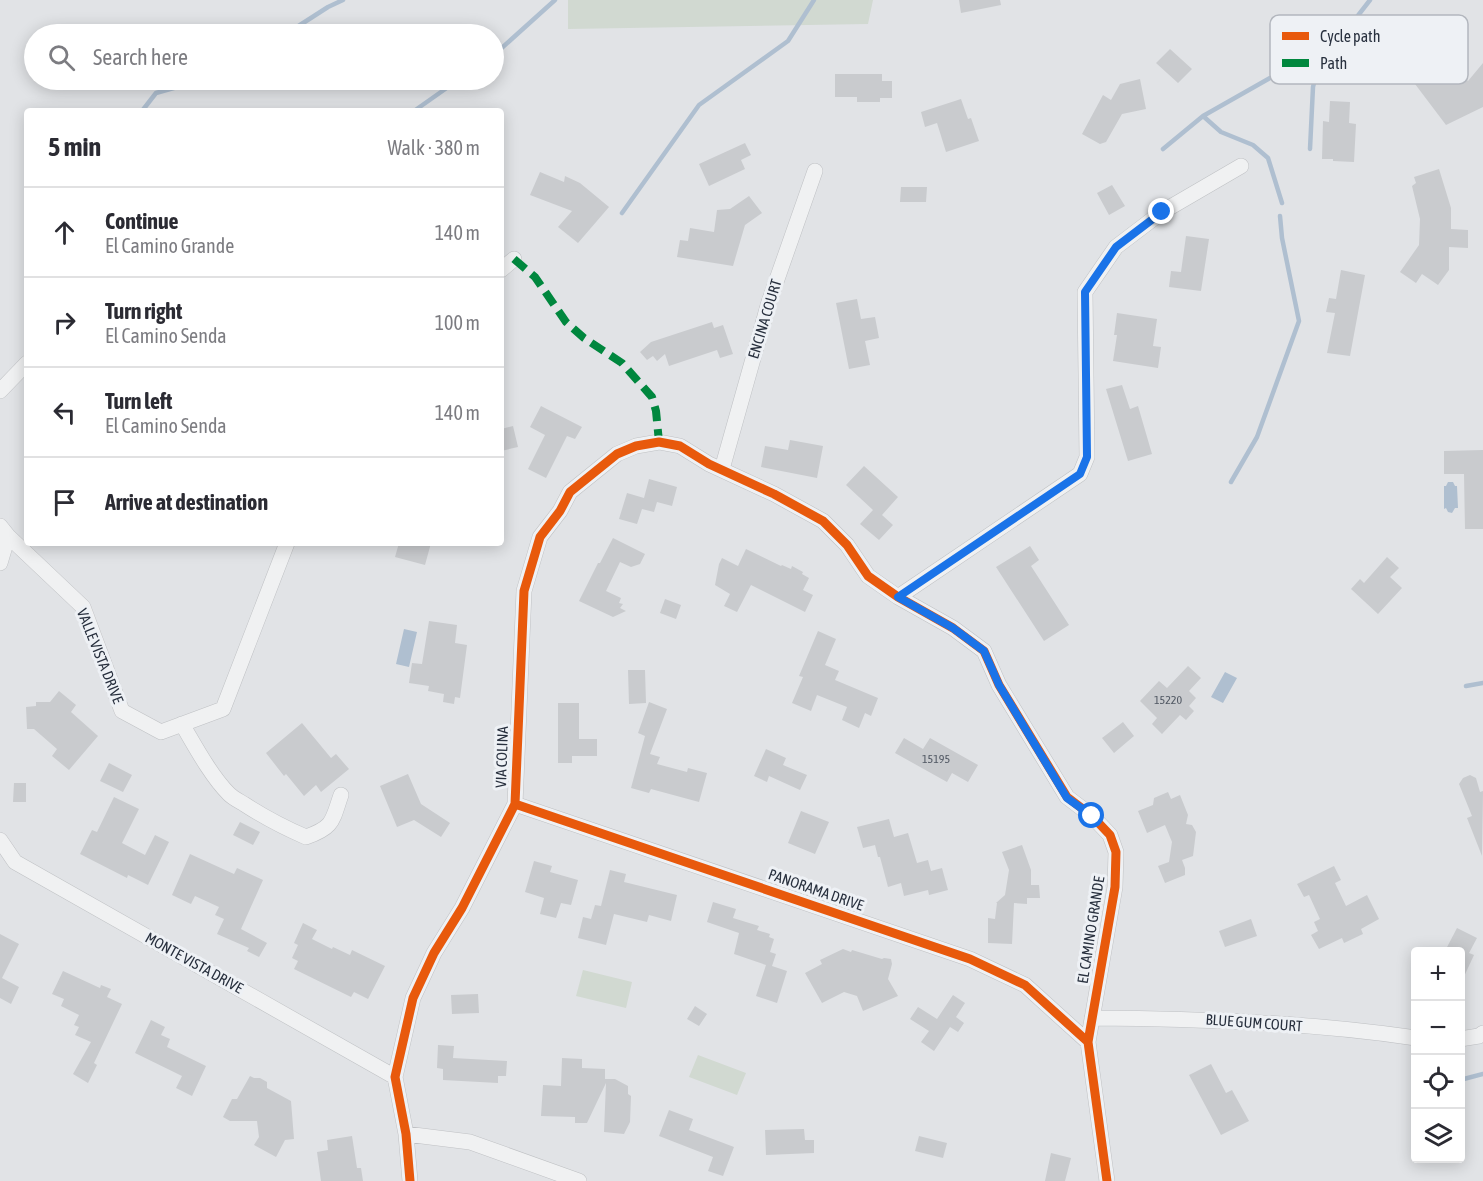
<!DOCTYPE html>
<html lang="en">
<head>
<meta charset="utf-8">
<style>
  body { margin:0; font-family:"Asap Condensed",sans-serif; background:#f2f2f3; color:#2b2b33 }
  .controls { position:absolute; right:18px; bottom:18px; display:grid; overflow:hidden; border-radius:6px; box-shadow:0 3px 15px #0003 }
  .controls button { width:54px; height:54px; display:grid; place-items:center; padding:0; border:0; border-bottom:2px solid #e1e1e2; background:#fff; color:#2b2b33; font:30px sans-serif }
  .stop { position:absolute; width:18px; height:18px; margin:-14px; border:4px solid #1a73e8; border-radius:50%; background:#fff }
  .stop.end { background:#1a73e8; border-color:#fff; box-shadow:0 2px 6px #0008 }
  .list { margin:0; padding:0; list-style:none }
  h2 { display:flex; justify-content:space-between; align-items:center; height:78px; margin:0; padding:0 24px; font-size:26px }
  h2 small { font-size:20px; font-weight:400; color:#7c7c81 }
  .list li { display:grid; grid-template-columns:39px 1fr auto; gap:18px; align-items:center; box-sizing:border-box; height:90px; padding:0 24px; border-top:2px solid #e1e1e2 }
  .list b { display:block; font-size:22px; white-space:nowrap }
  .list p { margin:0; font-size:20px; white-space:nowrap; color:#7c7c81 }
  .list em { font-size:20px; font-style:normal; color:#7c7c81 }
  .icon { flex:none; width:33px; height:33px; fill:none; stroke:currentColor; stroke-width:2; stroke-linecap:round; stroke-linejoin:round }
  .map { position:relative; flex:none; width:1483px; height:1181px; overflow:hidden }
  .search { position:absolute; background:#fff; box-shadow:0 3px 15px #0003; left:24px; top:24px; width:480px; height:66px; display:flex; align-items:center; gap:15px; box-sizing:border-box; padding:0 21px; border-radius:33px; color:#7c7c81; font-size:22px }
  .panel { position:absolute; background:#fff; box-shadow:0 3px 15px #0003; left:24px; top:108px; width:480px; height:438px; border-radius:6px }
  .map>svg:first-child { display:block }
</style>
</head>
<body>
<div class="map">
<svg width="1483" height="1181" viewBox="0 0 1483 1181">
  <rect width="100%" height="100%" fill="#e1e3e6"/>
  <path fill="#d1d9d1" d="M568 0H873L868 24 568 29Z
    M583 970 632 982 626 1008 576 996Z
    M698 1055 746 1073 737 1095 689 1077Z"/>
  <path fill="#afbfd0" d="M1448 482H1453L1455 486H1457L1458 508H1455L1452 513 1448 512 1446 508 1444 509V486H1446Z
    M404 629 417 632 409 667 396 664Z
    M1225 672 1237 678 1223 703 1211 697Z"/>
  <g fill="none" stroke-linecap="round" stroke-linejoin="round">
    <path stroke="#afbfd0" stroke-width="4.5" d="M286 34 328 7 343 0
      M494 55 555 0
      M142 111 156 93 202 80
      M414 111 458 80
      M1203 116 1221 132 1253 145 1268 158 1282 203
      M1163 149 1203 116 1270 78 1318 67
      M1310 149 1313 87 1318 67 1370 0
      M622 213 699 105 788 41 814 0
      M1231 482 1257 437 1299 321 1282 238 1280 216
      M1466 686 1483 683
      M1460 1080 1483 1074"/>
  </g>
  <path fill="#c9cbce" d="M959 0H1000L1001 5 961 13Z
    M1170 49 1192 69 1178 83 1156 63Z
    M1449 57 1468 81 1483 63V107L1446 125 1415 84Z
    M835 74H882V81H892V98H880V102H857V97H835Z
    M1140 79 1146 109 1122 114 1106 142 1100 144 1082 134 1103 95 1111 100 1120 84Z
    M961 99 968 119 971 118 979 141 946 152 937 123 925 127 921 112Z
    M1330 101 1350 102 1349 123 1356 124 1354 162 1333 161V159H1322L1323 121 1329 122Z
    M745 143 751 155 741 160 745 169 709 186 699 164Z
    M1439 169 1451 208V229L1468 230V248L1449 247V270L1438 285 1422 274 1416 283 1400 272 1419 245 1420 219 1412 186 1416 183 1414 177Z
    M540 172 564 182 565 176 580 183 609 207 578 243 558 227 572 211 530 195Z
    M1112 185 1125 206 1109 215 1097 193Z
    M901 187H927L926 202H900Z
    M749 196 762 213 745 225 733 266 677 257 680 240 688 241 690 228 714 232 717 210 730 209Z
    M1186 236 1209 239 1201 291 1169 287 1171 271 1181 272Z
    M1341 270 1365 275 1350 356 1327 353 1335 313 1326 312 1329 298 1336 299Z
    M857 299 861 319 875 317 879 338 865 341 870 365 849 369 836 303Z
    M1117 313 1157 319 1153 346 1161 347 1158 368 1113 361 1117 335H1114Z
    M712 322 714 328 723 325 733 354 720 358 717 350 669 366 665 354 657 361 653 356 647 360 640 352 651 342Z
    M1122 385 1130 409 1138 406 1152 454 1128 461 1106 389Z
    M541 406 582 427 575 439 567 436 546 478 528 469 545 435 530 427Z
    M513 426 518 447 501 451V429Z
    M790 440 823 446 817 478 761 467 765 446 788 450Z
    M1483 450V529H1465L1464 474H1444V451Z
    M864 466 898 497 882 515 893 525 879 540 860 524 873 510 846 485Z
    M649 479 677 487 672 506 657 502 654 512 642 509 637 524 619 519 627 493 644 498Z
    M613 538 645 554 640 564 631 567 620 562 606 591 621 598 619 603 623 604 620 608 626 611 613 617 579 601 598 563H600Z
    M399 543H431L425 565 395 557Z
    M1030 546 1039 560 1031 566 1069 625 1044 641 996 567Z
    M746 549 781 566 782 565 791 569 792 566 803 572 802 574 809 578 803 590 813 595 805 612 751 585 737 612 724 606 730 594 715 585 719 564 722 558 738 566Z
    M1387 557 1399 568 1390 577 1402 588 1378 614 1351 589 1360 579 1364 583Z
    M665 599 681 605 676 619 660 613Z
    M429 621 457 625 455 643 467 645 460 698 455 697 454 704 443 702 444 694 428 691 429 686 409 683 412 663 422 664Z
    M818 631 836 639 825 665 839 671 835 680 878 698 871 716 865 713 859 728 842 720 847 707 817 695 811 711 792 703 803 677 799 676Z
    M1188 666 1201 678 1189 691 1196 698 1189 706 1194 711 1186 720 1180 715 1162 734 1152 724 1157 718 1140 701 1159 681 1167 688Z
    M628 670H645L646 703 629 704Z
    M59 691 76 705 71 712 98 736 69 770 52 756 57 749 34 729H27L26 707 36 706V702H50Z
    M649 702 667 709 650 754 660 757 657 764 687 772 688 768 707 773 699 802 651 789 649 793 631 788 645 736 638 733Z
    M558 703H579V739H597V756H572V763H558Z
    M1123 722 1134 736 1114 753 1102 738Z
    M302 723 331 758 336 754 349 769 321 792 316 785 304 796 286 774 284 776 266 753Z
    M904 738 923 749 930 738 978 765 968 782 952 773 947 782 895 753Z
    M766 749 786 758 783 765 807 775 800 790 769 776 767 782 754 776Z
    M109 763 132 775 123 792 100 781Z
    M408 774 421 804 450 823 441 837 414 820 397 827 380 786Z
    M1470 775 1476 778 1480 792 1483 791 1482 856 1467 818 1472 816 1459 784 1463 778Z
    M14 783H26V802H13Z
    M1168 792 1171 799 1180 795 1188 815 1186 824 1192 825 1196 832 1193 856 1182 860 1185 868V875L1165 883 1158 866 1169 862 1172 842 1165 825 1147 833 1138 811 1153 805 1154 798Z
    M114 797 139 809 122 843 145 855 155 835 169 842 148 885 128 875 127 878 80 854 92 830 97 832Z
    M801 811 829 822 815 854 788 843Z
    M889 819 894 837 908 833 917 863 928 860 931 871 942 868 948 890 929 895 928 890 904 896 901 883 888 887 880 857H878L875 845 863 848 857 827Z
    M240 822 260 832 253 845 233 835Z
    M1022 845 1031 870V885H1039L1040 898H1027V904L1014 903 1012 944 988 943V918L995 919 997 903H996L1005 895 1009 870 1002 852Z
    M190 854 234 874 237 868 263 880 241 929 267 943 259 957 247 951 249 948 217 934 224 919 215 915 219 907 195 896 191 904 172 895Z
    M534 861 552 866 550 872 578 880 571 905 561 903 556 918 540 914 544 898 525 892Z
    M1334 866 1341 880 1335 883 1346 906 1367 895 1379 919 1361 929 1363 934 1344 943 1342 938 1319 949 1311 935 1318 931 1314 922 1320 919 1309 895 1304 897 1297 884Z
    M610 870 626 874 624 882 677 895 671 921 649 915 647 922 614 914 606 945 578 938 583 917 591 919 595 905 601 906Z
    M713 902 736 909 733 918 759 926 757 930 770 934 769 937 774 939 770 952 776 954 772 966 787 971 777 1003 756 996 766 965 734 954 739 933 707 922Z
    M1251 919 1257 936 1225 947 1219 931Z
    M303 923 317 930 312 939 332 949 333 947 350 955 352 950 385 966 368 999 354 992 351 997 294 969 298 961 292 958 298 945 294 943Z
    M1457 928 1477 938 1469 953 1474 955 1461 983V951H1445Z
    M0 934 19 944 2 978 19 987 11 1004 0 998Z
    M843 949 851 952 852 950 882 959 884 958 891 959 892 964 888 979 898 996 863 1011 857 996 844 992 822 1003 805 973 822 964 820 960Z
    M63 971 100 988 101 985 111 989 107 997 122 1004 94 1063 97 1065 88 1083 73 1074 91 1042 75 1035 79 1027 74 1025 79 1015 61 1006 64 999 52 994Z
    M478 994 479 1013 452 1014 451 995Z
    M953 995 965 1003 956 1017 964 1023 958 1032 950 1027 934 1051 921 1042 929 1031 910 1019 918 1007 937 1019Z
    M695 1006 707 1014 699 1026 687 1019Z
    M151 1020 165 1027 161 1035 170 1039 167 1047 206 1066 192 1096 176 1088 182 1076 135 1053Z
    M438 1045 454 1046 453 1058 507 1061 506 1076H498V1083L443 1080V1069L437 1068Z
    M562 1058 582 1059V1068L605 1069V1079H615L628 1086V1094L631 1096 630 1122 624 1134 604 1132 606 1083 587 1123H575V1117L541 1116 543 1085 561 1086Z
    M1211 1064 1226 1093 1232 1090 1249 1121 1221 1135 1189 1075Z
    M250 1076 254 1078H260L267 1082V1088L291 1101 294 1139 285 1140 276 1157 254 1145 259 1137 257 1121H230L223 1117 232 1099H237Z
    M669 1110 693 1119 689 1130 734 1147 723 1176 708 1171 713 1157 659 1136Z
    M804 1129 805 1140H814V1153L766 1155 765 1130Z
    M352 1136 357 1168H361L363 1181H321L317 1152 328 1150 327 1140Z
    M919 1136 947 1143 943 1158 915 1151Z
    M1051 1153 1071 1158 1065 1181H1045Z"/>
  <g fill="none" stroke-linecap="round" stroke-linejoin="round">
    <defs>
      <path id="minor" d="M501 270 514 259
        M0 391 27 363
        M722 469 769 302 815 171
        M0 526 8 536 83 607 122 711 161 732 223 709 287 543
        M0 563 8 536
        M898 597 1080 474 1087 457 1085 292 1116 247 1162 212 1241 166
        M182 724C195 746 211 776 229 794 233 798 239 801 244 804 264 817 285 828 306 837 334 827 332 821 341 795
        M515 804 970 959 1025 985 1088 1042
        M0 840 15 862 395 1077
        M1092 1018C1200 1019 1308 1022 1416 1038
        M1460 1039 1479 1036 1483 1033
        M406 1134 470 1142 579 1181
        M410 1181 406 1134 395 1077 413 998 434 953 462 908 515 804 524 591 540 537 560 511 570 492 617 454 636 446 659 442 680 446 709 464 774 494 823 521 847 545 868 576 898 597 953 628 984 651 999 685 1067 797 1092 816 1110 835 1116 852 1115 887 1088 1042 1107 1181"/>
    </defs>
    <use href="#minor" stroke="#bfc1c4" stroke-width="16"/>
    <use href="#minor" stroke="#f0f1f2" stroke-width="15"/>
    <path stroke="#00873e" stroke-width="8" stroke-dasharray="15 8" stroke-linecap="butt" d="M514 259 535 277 566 322 584 338 622 363 652 397 656 411 659 442"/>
    <defs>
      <path id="cycleway" d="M515 804 970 959 1025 985 1088 1042
        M410 1181 406 1134 395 1077 413 998 434 953 462 908 515 804 524 591 540 537 560 511 570 492 617 454 636 446 659 442 680 446 709 464 774 494 823 521 847 545 868 576 898 597 953 628 984 651 999 685 1067 797 1092 816 1110 835 1116 852 1115 887 1088 1042 1107 1181"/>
    </defs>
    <use href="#cycleway" stroke="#eef1f5" stroke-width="13"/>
    <use href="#cycleway" stroke="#e8590c" stroke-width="9"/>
  </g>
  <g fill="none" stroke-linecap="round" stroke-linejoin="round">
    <path stroke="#1a73e8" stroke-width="8" d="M1092 816 1067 798 999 685 984 651 953 628 898 597 1080 474 1087 457 1085 292 1116 247 1162 212"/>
  </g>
  <g text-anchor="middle" stroke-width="6" stroke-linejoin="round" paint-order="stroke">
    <g font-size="12" fill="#515863">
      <text x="1168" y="704">15220</text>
      <text x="936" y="763">15195</text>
    </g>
    <g font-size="15" fill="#28303e" stroke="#eef1f5">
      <text transform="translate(765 319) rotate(-73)" y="5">ENCINA COURT</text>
      <text transform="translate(100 656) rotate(68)" y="5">VALLE VISTA DRIVE</text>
      <text transform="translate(502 757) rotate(-88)" y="5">VIA COLINA</text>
      <text transform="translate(816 890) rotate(19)" y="5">PANORAMA DRIVE</text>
      <text transform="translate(1091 930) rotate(-81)" y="5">EL CAMINO GRANDE</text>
      <text transform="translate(194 963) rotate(29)" y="5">MONTE VISTA DRIVE</text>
      <text transform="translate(1254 1023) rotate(4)" y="5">BLUE GUM COURT</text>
    </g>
  </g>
  <rect x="1270" y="15" width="198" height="69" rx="9" fill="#eef1f5" stroke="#b3b7be" stroke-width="1.5"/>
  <rect x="1282" y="32" width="27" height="8" fill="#e8590c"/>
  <rect x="1282" y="59" width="27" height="8" fill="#00873e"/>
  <g font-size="16" fill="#28303e">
    <text x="1320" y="42">Cycle path</text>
    <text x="1320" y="69">Path</text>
  </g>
</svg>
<div class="controls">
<button>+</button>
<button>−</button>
<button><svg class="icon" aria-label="locate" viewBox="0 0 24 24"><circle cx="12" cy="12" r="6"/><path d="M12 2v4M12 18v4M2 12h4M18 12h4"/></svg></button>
<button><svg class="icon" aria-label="layers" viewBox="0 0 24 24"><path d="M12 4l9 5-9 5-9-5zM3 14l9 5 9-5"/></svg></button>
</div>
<div class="stop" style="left:1092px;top:816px"></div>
<div class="stop end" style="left:1162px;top:212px"></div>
<div class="search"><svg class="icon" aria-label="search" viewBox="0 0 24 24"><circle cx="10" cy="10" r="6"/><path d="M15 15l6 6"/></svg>Search here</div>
<section class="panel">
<h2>5 min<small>Walk · 380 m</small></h2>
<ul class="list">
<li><svg class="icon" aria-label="ahead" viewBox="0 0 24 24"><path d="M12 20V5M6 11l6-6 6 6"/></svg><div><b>Continue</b><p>El Camino Grande</p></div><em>140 m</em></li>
<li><svg class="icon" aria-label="right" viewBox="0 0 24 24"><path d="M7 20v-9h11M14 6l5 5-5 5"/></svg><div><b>Turn right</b><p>El Camino Senda</p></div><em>100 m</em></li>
<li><svg class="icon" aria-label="left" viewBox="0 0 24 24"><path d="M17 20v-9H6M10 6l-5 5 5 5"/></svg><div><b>Turn left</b><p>El Camino Senda</p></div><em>140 m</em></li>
<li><svg class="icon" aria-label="arrive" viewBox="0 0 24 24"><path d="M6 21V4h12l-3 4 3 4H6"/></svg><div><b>Arrive at destination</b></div></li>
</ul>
</section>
</div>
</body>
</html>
